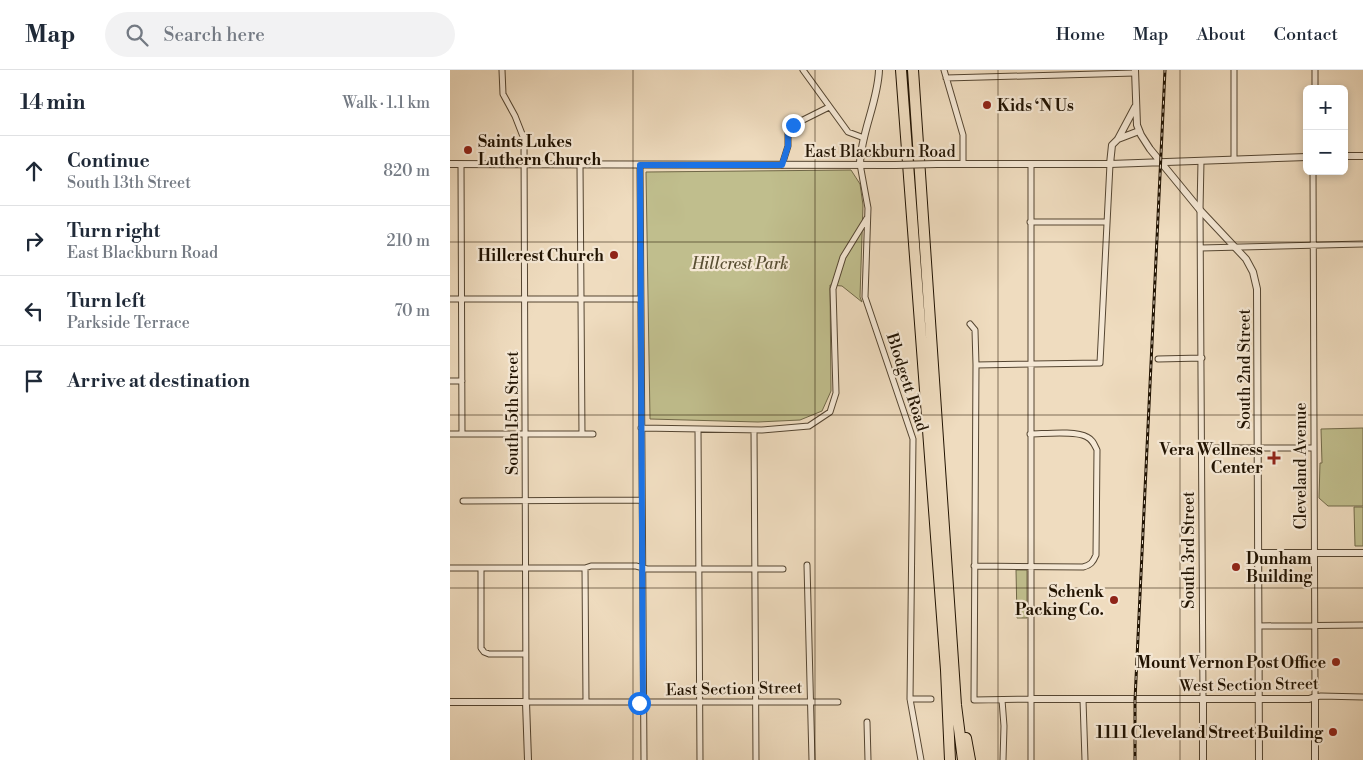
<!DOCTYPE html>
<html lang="en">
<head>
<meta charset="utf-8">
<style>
  body { margin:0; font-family:"Libre Bodoni",serif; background:#f2f2f3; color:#1f2937 }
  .controls { position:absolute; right:15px; top:15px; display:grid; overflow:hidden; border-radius:8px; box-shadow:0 2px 8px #0003 }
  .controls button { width:45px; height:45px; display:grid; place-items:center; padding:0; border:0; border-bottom:1px solid #e0e1e3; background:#fff; color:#1f2937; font:25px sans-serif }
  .stop { position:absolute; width:15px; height:15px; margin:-11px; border:4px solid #1a73e8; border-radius:50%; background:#fff }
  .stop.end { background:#1a73e8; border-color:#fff; box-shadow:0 1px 5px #0008 }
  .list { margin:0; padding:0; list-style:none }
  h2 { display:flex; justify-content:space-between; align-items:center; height:65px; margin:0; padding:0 20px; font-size:21px }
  h2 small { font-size:16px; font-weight:400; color:#747a83 }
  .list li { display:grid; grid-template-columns:32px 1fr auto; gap:15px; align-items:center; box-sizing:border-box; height:70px; padding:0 20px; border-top:1px solid #e0e1e3 }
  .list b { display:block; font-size:19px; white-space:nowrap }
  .list p { margin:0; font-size:16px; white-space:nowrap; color:#747a83 }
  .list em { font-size:16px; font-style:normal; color:#747a83 }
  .icon { flex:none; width:28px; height:28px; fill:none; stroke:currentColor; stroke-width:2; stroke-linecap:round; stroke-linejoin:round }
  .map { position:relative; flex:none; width:913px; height:690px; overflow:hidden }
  header { display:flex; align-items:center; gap:30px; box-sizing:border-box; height:70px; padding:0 25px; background:#fff; border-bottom:1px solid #e0e1e3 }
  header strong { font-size:24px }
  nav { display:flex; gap:28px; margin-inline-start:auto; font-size:18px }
  .search { width:350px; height:45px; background:#f2f2f3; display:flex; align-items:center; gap:12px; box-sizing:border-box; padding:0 18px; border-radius:28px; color:#747a83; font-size:19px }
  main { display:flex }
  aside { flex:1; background:#fff }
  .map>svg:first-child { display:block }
</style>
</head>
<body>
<header>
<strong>Map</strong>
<div class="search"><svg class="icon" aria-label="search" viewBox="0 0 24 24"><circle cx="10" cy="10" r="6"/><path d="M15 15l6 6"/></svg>Search here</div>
<nav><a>Home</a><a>Map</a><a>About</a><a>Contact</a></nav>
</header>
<main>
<aside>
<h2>14 min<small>Walk · 1.1 km</small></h2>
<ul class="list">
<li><svg class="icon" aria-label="ahead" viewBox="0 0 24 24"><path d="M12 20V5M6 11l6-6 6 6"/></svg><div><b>Continue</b><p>South 13th Street</p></div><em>820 m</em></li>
<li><svg class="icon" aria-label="right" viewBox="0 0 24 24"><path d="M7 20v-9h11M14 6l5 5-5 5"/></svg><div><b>Turn right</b><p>East Blackburn Road</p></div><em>210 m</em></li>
<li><svg class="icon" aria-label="left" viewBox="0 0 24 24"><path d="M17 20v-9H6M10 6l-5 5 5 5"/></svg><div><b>Turn left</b><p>Parkside Terrace</p></div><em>70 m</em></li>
<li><svg class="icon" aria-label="arrive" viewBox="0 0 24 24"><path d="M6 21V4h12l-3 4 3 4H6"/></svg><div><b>Arrive at destination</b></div></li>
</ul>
</aside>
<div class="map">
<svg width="913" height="690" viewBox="0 0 913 690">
  <rect width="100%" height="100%" fill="#efdcbf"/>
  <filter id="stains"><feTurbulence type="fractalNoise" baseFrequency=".004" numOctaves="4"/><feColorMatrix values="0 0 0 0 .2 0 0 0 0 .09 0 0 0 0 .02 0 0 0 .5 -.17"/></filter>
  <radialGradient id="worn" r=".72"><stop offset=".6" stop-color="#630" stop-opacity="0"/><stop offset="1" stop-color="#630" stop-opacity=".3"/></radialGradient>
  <path fill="#c0be8d" stroke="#706848" d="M401 100 410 114 413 135 410 227 412 232 392 216 380 215 381 321 372 341 350 350 308 352 200 349 196 102Z
    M913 358V436H878L869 428 870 393H872L871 359Z
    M904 437H913V476H905Z
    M566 500H577V548H567Z"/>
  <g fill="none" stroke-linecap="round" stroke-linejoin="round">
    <defs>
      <path id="minor" d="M52 0 53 24 65 46 74 69 76 632H388
        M353 0 398 62 414 68
        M494 0 513 65V94
        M784 0V89
        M865 0V19
        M496 8 685 3
        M751 91 750 140 753 630
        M11 94 12 364
        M410 94 418 138 415 227 463 369 460 629 471 690
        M581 94V690
        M130 95 132 364
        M190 95 194 690
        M332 95 338 76V60L343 55 379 37
        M863 101 865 627 871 626 913 627
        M580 152H657
        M751 178 913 174
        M0 229H191
        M520 254 525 260 526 295 524 630 581 629
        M708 289 752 288
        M526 295 650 293 660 94
        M0 311H12
        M191 358 312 360 359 356 380 342 386 323 383 219 393 187 417 148
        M248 359 250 690
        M304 360 306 690
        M0 364H143
        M752 378H864
        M13 431 192 430
        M357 495 362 690
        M524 496 633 497C641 495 643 492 646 485L647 380C644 374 643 370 637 367 626 360 593 364 580 364
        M0 498H135L141 496H186L197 499H333
        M31 498V578L34 582 39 584H75
        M135 498 136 632
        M809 556 913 555
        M460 629H481
        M552 630 554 656 553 690
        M633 630 635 690
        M417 652 418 690"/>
      <path id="tertiary" d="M685 0 687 55 691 65 700 79 750 140 796 189 803 202 807 219 809 690
        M668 69 689 61
        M894 86H913
        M0 94 445 95
        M410 94C411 62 428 32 429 0
        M487 94H660L857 87
        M660 94 662 75 668 69 685 37
        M809 483H913
        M581 629H859L865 627V690
        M753 630V690
        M0 632H76L78 690"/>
      <path id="motorway" d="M451 0 496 600 500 690
        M463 0 506 635 513 690
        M516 668 520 690"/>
    </defs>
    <use href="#minor" stroke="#544531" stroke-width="7"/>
    <use href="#tertiary" stroke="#544531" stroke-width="8"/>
    <use href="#motorway" stroke="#211302" stroke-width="12"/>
    <use href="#minor" stroke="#f5e8d5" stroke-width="5"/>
    <use href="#tertiary" stroke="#f5e8d5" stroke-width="6"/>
    <use href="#motorway" stroke="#efdcbf" stroke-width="10"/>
    <defs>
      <path id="rail" d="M685 690V630L715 0"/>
    </defs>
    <use href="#rail" stroke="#211302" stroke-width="3"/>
    <use href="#rail" stroke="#f5e8d5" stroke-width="1" stroke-dasharray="4" stroke-linecap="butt"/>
    <defs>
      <path id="tertiary-bridge" d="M445 95 487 94"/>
    </defs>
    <use href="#tertiary-bridge" stroke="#544531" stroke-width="8" stroke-linecap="butt"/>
    <use href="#tertiary-bridge" stroke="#f5e8d5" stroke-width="6"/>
  </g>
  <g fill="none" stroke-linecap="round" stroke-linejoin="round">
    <path stroke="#1a73e8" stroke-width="6" d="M189 633H193L190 95H332L338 76V60L343 55"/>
  </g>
  <path fill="none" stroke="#211302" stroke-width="1" stroke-opacity="0.55" d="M183 0V690M365 0V690M548 0V690M730 0V690M0 172H913M0 345H913M0 518H913"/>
  <g fill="#8f2418" stroke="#f5e8d5" stroke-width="2">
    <circle cx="537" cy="35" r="5"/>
    <circle cx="18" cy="80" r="5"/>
    <circle cx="164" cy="185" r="5"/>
    <path d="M821.5 380.5h5v5h5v5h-5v5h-5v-5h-5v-5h5z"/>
    <circle cx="786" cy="497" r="5"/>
    <circle cx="664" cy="530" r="5"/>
    <circle cx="886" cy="592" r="5"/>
    <circle cx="883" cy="662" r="5"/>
  </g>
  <g text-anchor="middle" stroke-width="4.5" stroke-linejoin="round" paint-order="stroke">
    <g font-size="16" font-weight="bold" fill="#211302" stroke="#f5e8d5" text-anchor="end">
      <text x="547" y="41" text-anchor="start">Kids ‘N Us</text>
      <text x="28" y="77" text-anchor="start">Saints Lukes<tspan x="28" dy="18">Luthern Church</tspan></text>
      <text x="154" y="191">Hillcrest Church</text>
      <text x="813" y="385">Vera Wellness<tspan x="813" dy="18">Center</tspan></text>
      <text x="796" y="494" text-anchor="start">Dunham<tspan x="796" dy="18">Building</tspan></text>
      <text x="654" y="527">Schenk<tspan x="654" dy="18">Packing Co.</tspan></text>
      <text x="876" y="598">Mount Vernon Post Office</text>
      <text x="873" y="668">1111 Cleveland Street Building</text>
    </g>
    <g font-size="16" fill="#211302" stroke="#f5e8d5">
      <text x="430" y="87">East Blackburn Road</text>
      <text transform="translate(794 299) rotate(-90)" y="6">South 2nd Street</text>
      <text transform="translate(458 312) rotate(72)" y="6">Blodgett Road</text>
      <text transform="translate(62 343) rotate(-90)" y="6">South 15th Street</text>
      <text transform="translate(850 396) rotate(-90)" y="6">Cleveland Avenue</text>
      <text transform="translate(738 480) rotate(-90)" y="6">South 3rd Street</text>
      <text transform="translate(799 614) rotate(-1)" y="6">West Section Street</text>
      <text transform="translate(284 618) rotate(-1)" y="6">East Section Street</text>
    </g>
    <g font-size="16" font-style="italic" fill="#594f33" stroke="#f5e8d5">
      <text x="290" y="199">Hillcrest Park</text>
    </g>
  </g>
  <rect width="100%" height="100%" filter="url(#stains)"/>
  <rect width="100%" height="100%" fill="url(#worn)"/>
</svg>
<div class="controls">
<button>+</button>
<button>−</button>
</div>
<div class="stop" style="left:189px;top:633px"></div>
<div class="stop end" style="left:343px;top:55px"></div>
</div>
</main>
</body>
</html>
